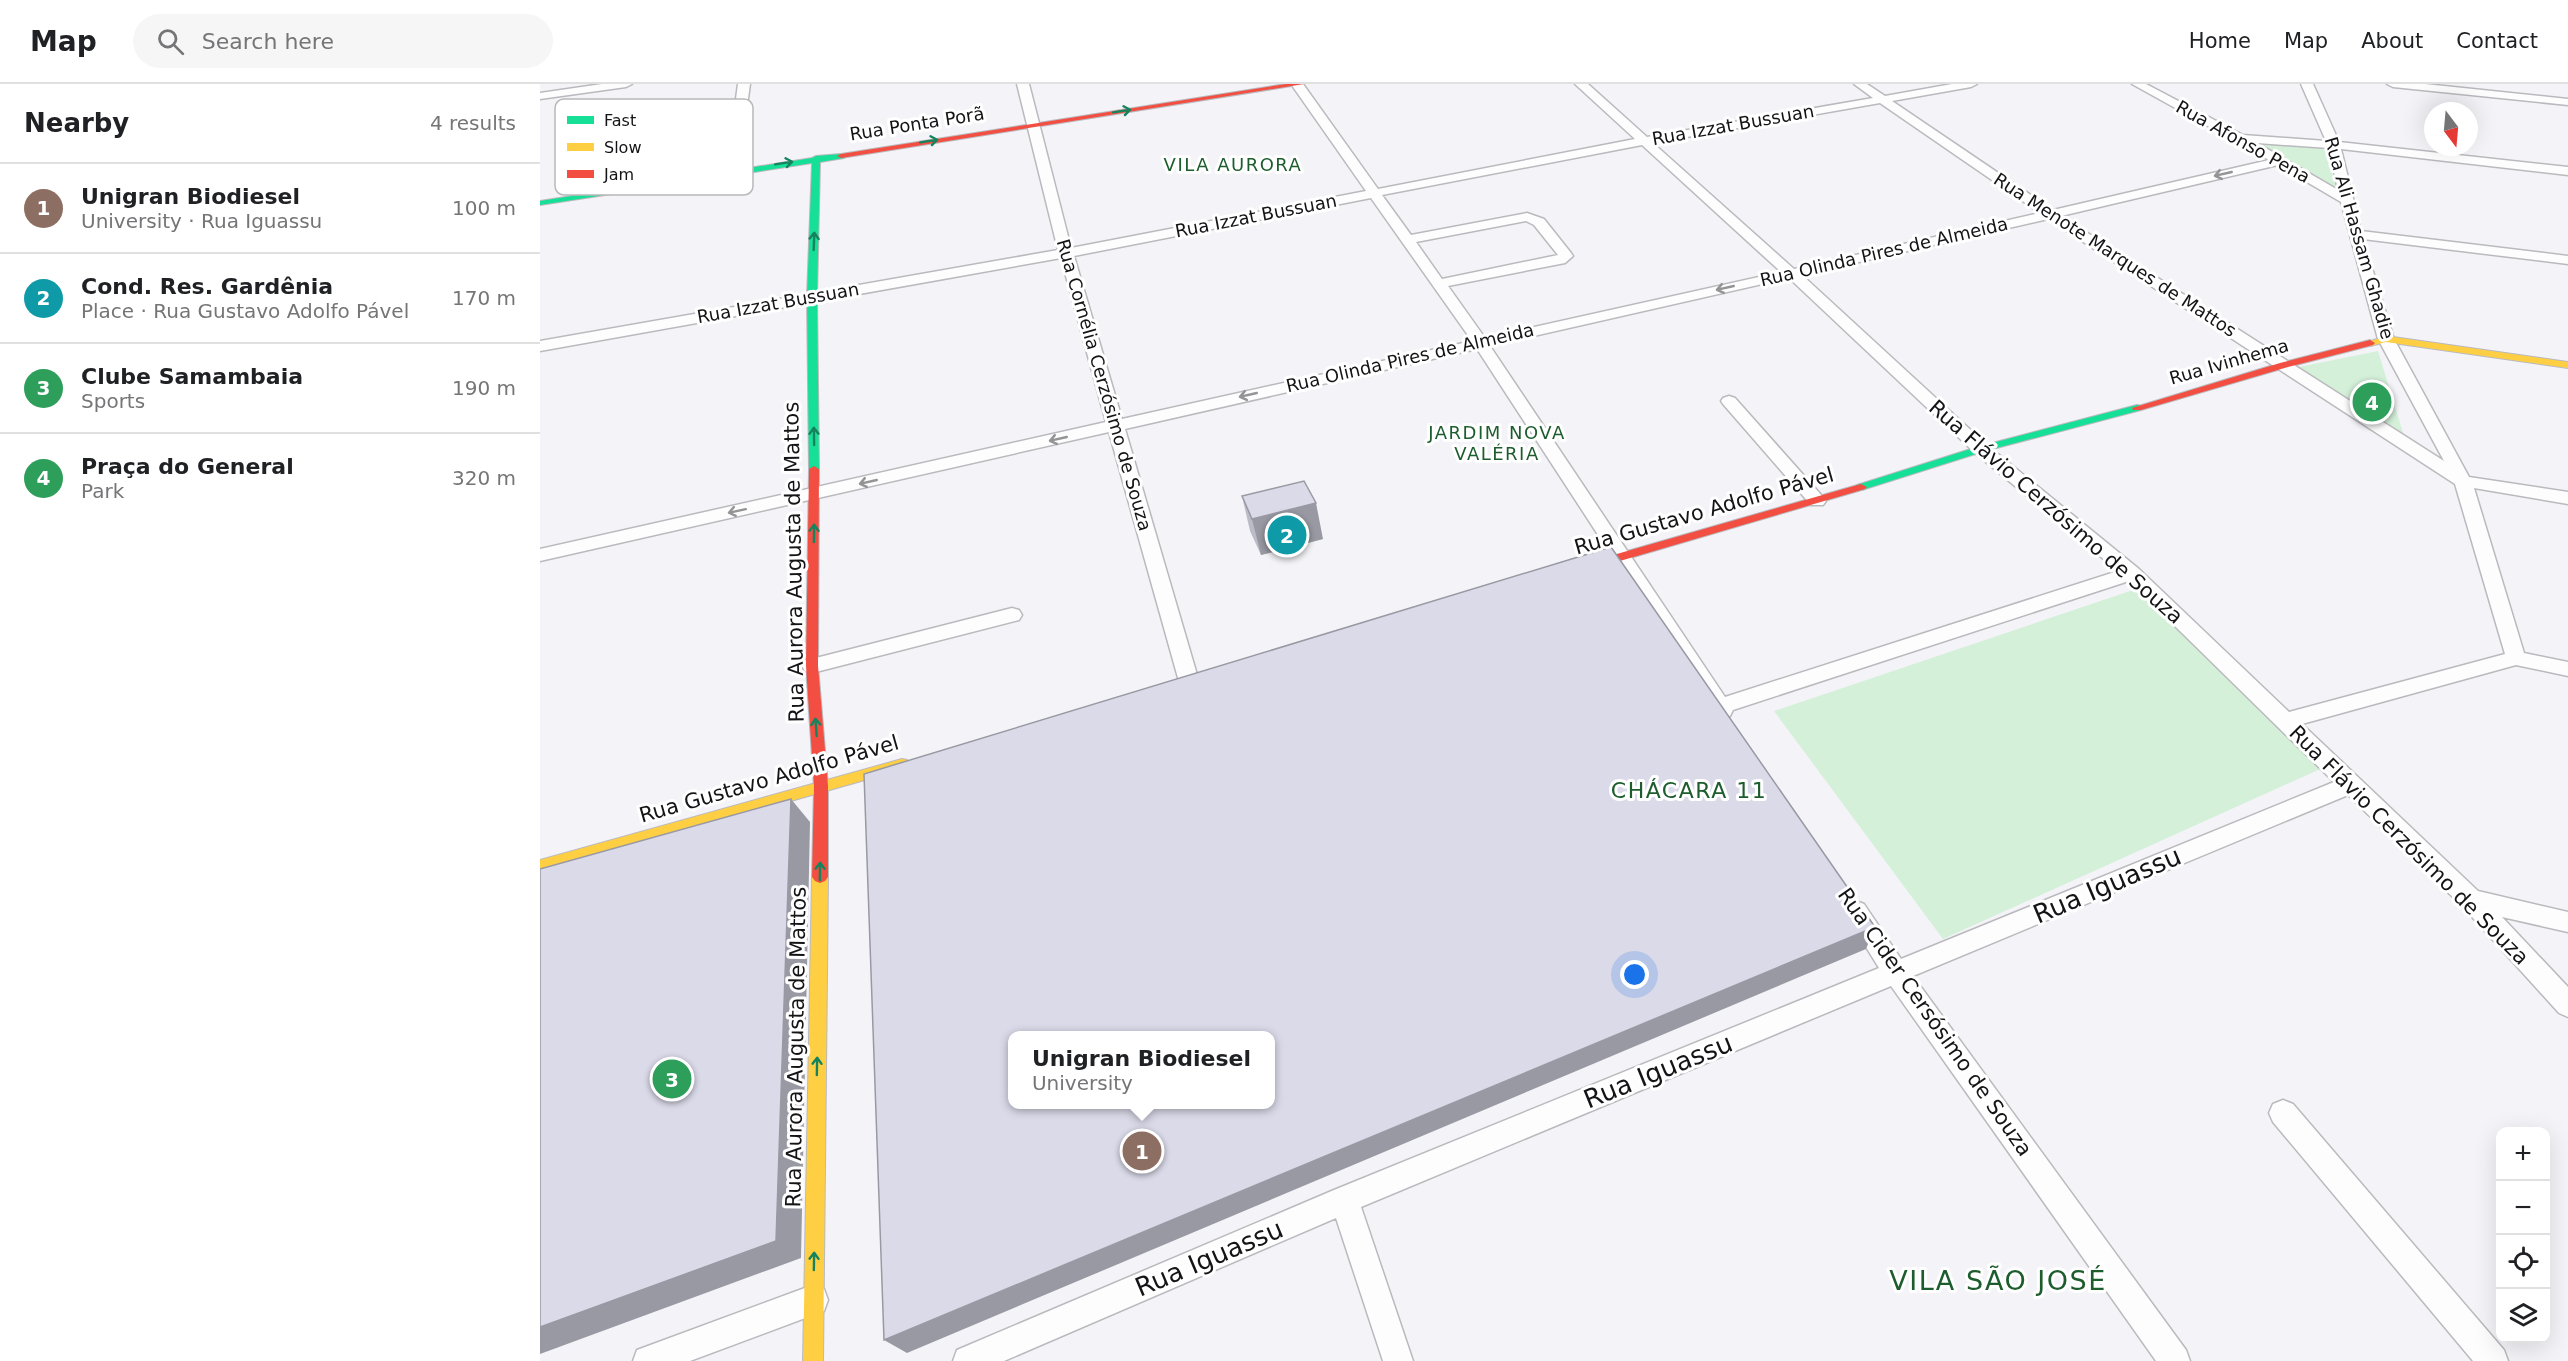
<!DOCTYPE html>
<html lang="en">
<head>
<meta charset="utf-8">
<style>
  body { margin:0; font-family:"DejaVu Sans",sans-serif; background:#f6f6f6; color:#202124 }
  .controls { position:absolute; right:18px; bottom:18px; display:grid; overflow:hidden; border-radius:12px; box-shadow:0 6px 24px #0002 }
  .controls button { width:54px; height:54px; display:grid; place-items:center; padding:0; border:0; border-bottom:2px solid #e0e0e0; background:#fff; color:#202124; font:30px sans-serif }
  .compass { position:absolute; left:1884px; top:18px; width:54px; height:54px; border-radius:50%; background:#fff; box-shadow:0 6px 24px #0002; rotate:164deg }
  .you { position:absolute; left:1095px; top:891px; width:21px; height:21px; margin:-15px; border:4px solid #fff; border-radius:50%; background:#1a73e8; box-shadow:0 0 0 9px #1a73e833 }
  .badge { display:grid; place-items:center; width:39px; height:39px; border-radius:50%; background:#626265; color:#fff; font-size:20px; font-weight:700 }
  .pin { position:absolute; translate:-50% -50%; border:3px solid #fff; box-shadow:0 2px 6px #0006 }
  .popup { position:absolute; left:468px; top:947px; width:267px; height:78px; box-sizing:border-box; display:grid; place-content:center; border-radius:12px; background:#fff; filter:drop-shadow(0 2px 4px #0005); font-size:20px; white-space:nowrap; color:#757577 }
  .popup b { font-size:22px; color:#202124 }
  .popup::after { content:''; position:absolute; left:50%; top:100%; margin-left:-12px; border:12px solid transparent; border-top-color:#fff }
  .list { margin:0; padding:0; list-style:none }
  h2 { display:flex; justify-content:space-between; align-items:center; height:78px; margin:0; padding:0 24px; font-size:26px }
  h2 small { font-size:20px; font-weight:400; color:#757577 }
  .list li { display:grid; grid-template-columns:39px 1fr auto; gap:18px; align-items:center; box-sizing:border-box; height:90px; padding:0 24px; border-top:2px solid #e0e0e0 }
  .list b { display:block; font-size:22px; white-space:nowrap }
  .list p { margin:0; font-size:20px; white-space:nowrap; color:#757577 }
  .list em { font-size:20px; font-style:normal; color:#757577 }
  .icon { flex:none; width:33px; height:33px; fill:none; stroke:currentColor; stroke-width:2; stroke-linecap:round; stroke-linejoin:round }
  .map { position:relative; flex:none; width:2028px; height:1277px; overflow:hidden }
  header { display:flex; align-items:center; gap:36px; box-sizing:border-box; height:84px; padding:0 30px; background:#fff; border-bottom:2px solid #e0e0e0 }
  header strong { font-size:28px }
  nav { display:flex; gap:33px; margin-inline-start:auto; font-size:21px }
  .search { width:420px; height:54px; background:#f6f6f6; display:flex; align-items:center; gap:15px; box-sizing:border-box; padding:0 21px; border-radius:33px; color:#757577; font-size:22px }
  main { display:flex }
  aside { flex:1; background:#fff }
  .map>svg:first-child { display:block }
</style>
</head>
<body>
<header>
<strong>Map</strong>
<div class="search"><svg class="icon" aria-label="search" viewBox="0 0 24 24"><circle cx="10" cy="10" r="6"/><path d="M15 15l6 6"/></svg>Search here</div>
<nav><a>Home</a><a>Map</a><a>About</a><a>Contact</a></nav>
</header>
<main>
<aside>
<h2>Nearby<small>4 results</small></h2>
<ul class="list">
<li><span class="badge" style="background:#8d6e63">1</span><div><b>Unigran Biodiesel</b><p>University · Rua Iguassu</p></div><em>100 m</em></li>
<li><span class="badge" style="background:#0f9aa8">2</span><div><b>Cond. Res. Gardênia</b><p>Place · Rua Gustavo Adolfo Pável</p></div><em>170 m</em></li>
<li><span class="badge" style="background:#2e9e5b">3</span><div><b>Clube Samambaia</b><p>Sports</p></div><em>190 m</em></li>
<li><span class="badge" style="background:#2e9e5b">4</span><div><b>Praça do General</b><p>Park</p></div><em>320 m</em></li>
</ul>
</aside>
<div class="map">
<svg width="2028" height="1277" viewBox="0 0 2028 1277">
  <rect width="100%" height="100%" fill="#f4f4f8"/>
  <path fill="#d4f0d9" d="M1713 57 1790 66 1803 110Z
    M1838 267 1864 352 1759 283Z
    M1599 504 1796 678 1403 855 1234 627Z"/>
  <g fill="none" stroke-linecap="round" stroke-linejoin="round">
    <defs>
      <path id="street" d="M62 0H92L86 3 0 15V9Z
        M198 0H210L198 88 192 92 186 88Z
        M477 0H489L531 164 826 107 751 0H763L838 105 1095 55 1035 0H1048L1107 53 1333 14 1314 0H1327L1345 12 1412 0H1437L1431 3 1352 17 1513 126 1729 76 1592 0H1606L1703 51 1786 57 1761 0H1773L1799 58 2028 83V91L1801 65 1821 147 2028 172V180L1823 155 1854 255 1929 393 2028 408V420L1934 404 1984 569 2028 578V592L1976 581 1762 640 1938 807 2028 828V848L1962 833 2028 903V933L2019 929 1923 823 1808 711 1373 892 1646 1266 1650 1277H1616L1351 902 821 1123 873 1277H843L796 1134 464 1277H413L417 1266 794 1106 1339 884 1308 834 1304 827 1308 820 1316 817 1324 820 1361 875 1794 698 1589 497 1193 626 1190 632 1183 634 1176 632 937 265 585 345 660 601 657 606 650 608 643 606 640 601 569 348 0 477V465L566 338 521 174 0 267V257L518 166ZM1340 19 1500 129 1254 185 1113 59ZM1717 59 1789 64 1798 106ZM1102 61 1241 188 945 254 908 202 1025 179 1033 172 1031 169 1004 135 987 129 871 151 842 111ZM1738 81 1801 118 1838 255 1904 377 1521 132ZM831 114 932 257 582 335 534 172ZM1508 135 1915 400 1965 570 1749 628 1599 485 1447 361 1262 191ZM986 137 994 141 1018 171 902 195 876 158ZM1249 194 1435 369 1578 487 1185 613 950 262Z
        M1847 0H1885L2028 15V21L1853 3Z
        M1189 312 1195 314 1283 413 1286 417 1283 421H1271L1183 320 1181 317 1183 314Z
        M472 524 479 526 482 531 479 536 272 589 265 587 262 582 265 577 272 575Z
        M1743 1016 1753 1020 1964 1266 1968 1277H1933L1733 1038 1729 1029 1733 1020Z
        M273 1201 284 1205 288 1216 284 1227 150 1277H93L97 1266Z"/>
      <path id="fast" d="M301 70 305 72 304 74 280 78 277 213 279 385 274 388 269 385 267 213 272 79 0 121V117L272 74 276 72Z
        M1597 321 1601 322V326L1445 367 1325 405 1321 406 1315 403 1317 401 1437 363Z"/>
      <path id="slow" d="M1846 252 2028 278V284L1846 258 1830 262 1825 259Z
        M362 675 367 676 369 680 367 684 0 788V776Z
        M280 787 285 789 288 793 283 1277H263L272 793 275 789Z"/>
      <path id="jam" d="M746 0H764L301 74 297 72 301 70Z
        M1830 256 1835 259 1833 261 1748 283 1601 326H1593L1592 324 1740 279Z
        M274 382 279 385 278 582 288 702V793L285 797 280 799 275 797 272 793 274 702 266 582 269 385Z
        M1321 400 1327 403 1325 405 1039 489 1033 485 1035 482Z"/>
    </defs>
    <use href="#street" stroke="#bababe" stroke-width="3"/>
    <use href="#fast" stroke="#bababe" stroke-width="2"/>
    <use href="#slow" stroke="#bababe" stroke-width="2"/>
    <use href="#jam" stroke="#bababe" stroke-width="2"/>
    <use href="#street" fill="#fdfdfe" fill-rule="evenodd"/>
    <use href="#fast" fill="#16e098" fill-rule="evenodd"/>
    <use href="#slow" fill="#ffcf43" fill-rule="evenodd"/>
    <use href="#jam" fill="#f24e42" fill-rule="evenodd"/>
  </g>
  <path fill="#bcbbc8" d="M702 412 783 455 721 471 710 447Z"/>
  <path fill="#9999a3" d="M776 419 783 455 721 471 712 435Z
    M251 715 270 738 261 1174 0 1270V1243Z
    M1335 843 1326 865 367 1269 344 1256Z"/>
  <path fill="#dbdae9" stroke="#9999a3" stroke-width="1.5" fill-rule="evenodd" d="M764 397 776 419 712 435 702 412Z
    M1071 463 1335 843 344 1256 324 690ZM473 951H731V1020H473Z
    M251 715 236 1157 0 1243V785Z"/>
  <defs><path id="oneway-shaft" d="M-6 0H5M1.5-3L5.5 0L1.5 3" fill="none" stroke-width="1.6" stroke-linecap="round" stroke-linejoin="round" transform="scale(1.5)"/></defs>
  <g stroke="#15845e">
    <use href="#oneway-shaft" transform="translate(582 27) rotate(-9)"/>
    <use href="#oneway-shaft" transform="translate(389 57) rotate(-9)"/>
    <use href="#oneway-shaft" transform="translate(244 79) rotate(-9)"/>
    <use href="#oneway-shaft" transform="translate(274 157) rotate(-88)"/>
    <use href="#oneway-shaft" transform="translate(274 352) rotate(-91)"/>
    <use href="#oneway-shaft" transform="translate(274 449) rotate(-89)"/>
    <use href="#oneway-shaft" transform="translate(276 643) rotate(-94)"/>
    <use href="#oneway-shaft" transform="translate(280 787) rotate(-89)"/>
    <use href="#oneway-shaft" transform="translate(277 982) rotate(-89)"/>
    <use href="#oneway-shaft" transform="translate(274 1177) rotate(-89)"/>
  </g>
  <g stroke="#949496">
    <use href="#oneway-shaft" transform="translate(1683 90) rotate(167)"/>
    <use href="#oneway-shaft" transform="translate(1185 204) rotate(167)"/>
    <use href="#oneway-shaft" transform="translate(708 311) rotate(167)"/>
    <use href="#oneway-shaft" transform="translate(518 355) rotate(167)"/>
    <use href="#oneway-shaft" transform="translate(328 398) rotate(167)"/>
    <use href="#oneway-shaft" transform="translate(197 427) rotate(168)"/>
  </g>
  <g text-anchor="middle" stroke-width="6" stroke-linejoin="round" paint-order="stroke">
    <g font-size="18" fill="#141416" stroke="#fff">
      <text transform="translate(377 40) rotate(-9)" y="6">Rua Ponta Porã</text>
      <text transform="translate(1193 41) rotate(-10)" y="6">Rua Izzat Bussuan</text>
      <text transform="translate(1703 58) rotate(29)" y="6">Rua Afonso Pena</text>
      <text transform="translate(716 132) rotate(-11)" y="6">Rua Izzat Bussuan</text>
      <text transform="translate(1819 154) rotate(74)" y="6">Rua Ali Hassam Ghadie</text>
      <text transform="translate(1344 168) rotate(-13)" y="6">Rua Olinda Pires de Almeida</text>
      <text transform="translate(1575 171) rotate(33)" y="6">Rua Menote Marques de Mattos</text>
      <text transform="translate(238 219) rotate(-10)" y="6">Rua Izzat Bussuan</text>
      <text transform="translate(870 274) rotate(-13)" y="6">Rua Olinda Pires de Almeida</text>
      <text transform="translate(1689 278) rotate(-16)" y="6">Rua Ivinhema</text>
      <text transform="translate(564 301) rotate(74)" y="6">Rua Cornélia Cerzósimo de Souza</text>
    </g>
    <g font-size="18" letter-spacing="1.5" fill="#1d5d2d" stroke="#fff">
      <text x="693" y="87">VILA AURORA</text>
      <text x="957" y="355">JARDIM NOVA<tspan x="957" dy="21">VALÉRIA</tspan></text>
    </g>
    <g font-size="21" fill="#141416" stroke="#fff">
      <text transform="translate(1164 427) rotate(-16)" y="7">Rua Gustavo Adolfo Pável</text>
      <text transform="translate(1516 428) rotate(41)" y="7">Rua Flávio Cerzósimo de Souza</text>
      <text transform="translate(254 478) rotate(-91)" y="7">Rua Aurora Augusta de Mattos</text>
      <text transform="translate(229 695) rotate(-16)" y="7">Rua Gustavo Adolfo Pável</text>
      <text transform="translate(1869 761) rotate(45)" y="7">Rua Flávio Cerzósimo de Souza</text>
      <text transform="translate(1395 938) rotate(55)" y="7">Rua Cider Cersósimo de Souza</text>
      <text transform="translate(256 963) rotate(-89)" y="7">Rua Aurora Augusta de Mattos</text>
    </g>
    <g font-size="22" letter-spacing="1.5" fill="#1d5d2d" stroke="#fff">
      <text x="1149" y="714">CHÁCARA 11</text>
    </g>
    <g font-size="26" fill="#141416" stroke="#fff">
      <text transform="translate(1567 801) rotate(-23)" y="9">Rua Iguassu</text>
      <text transform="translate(1118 987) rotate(-22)" y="9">Rua Iguassu</text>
      <text transform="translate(669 1174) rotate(-23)" y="9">Rua Iguassu</text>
    </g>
    <g font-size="27" letter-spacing="1.5" fill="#1d5d2d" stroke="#fff">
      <text x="1458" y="1206">VILA SÃO JOSÉ</text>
    </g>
  </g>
  <rect x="15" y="15" width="198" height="96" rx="9" fill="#fff" stroke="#b8b8b9" stroke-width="1.5"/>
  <rect x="27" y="32" width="27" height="8" fill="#16e098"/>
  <rect x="27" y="59" width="27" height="8" fill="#ffcf43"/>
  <rect x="27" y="86" width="27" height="8" fill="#f24e42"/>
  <g font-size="16" fill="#141416">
    <text x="64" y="42">Fast</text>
    <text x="64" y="69">Slow</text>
    <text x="64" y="96">Jam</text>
  </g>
</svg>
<div class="controls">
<button>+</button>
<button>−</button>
<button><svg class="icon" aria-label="locate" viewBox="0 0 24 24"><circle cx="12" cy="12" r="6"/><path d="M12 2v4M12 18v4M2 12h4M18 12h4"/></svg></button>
<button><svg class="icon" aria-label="layers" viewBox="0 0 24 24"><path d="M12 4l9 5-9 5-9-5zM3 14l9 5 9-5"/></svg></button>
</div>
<svg class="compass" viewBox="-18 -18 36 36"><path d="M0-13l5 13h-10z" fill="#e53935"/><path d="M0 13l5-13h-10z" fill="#757577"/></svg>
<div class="you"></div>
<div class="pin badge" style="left:602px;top:1067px;background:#8d6e63">1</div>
<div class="popup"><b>Unigran Biodiesel</b>University</div>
<div class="pin badge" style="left:747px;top:451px;background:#0f9aa8">2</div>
<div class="pin badge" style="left:132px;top:995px;background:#2e9e5b">3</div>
<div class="pin badge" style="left:1832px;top:318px;background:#2e9e5b">4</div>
</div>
</main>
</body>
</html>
